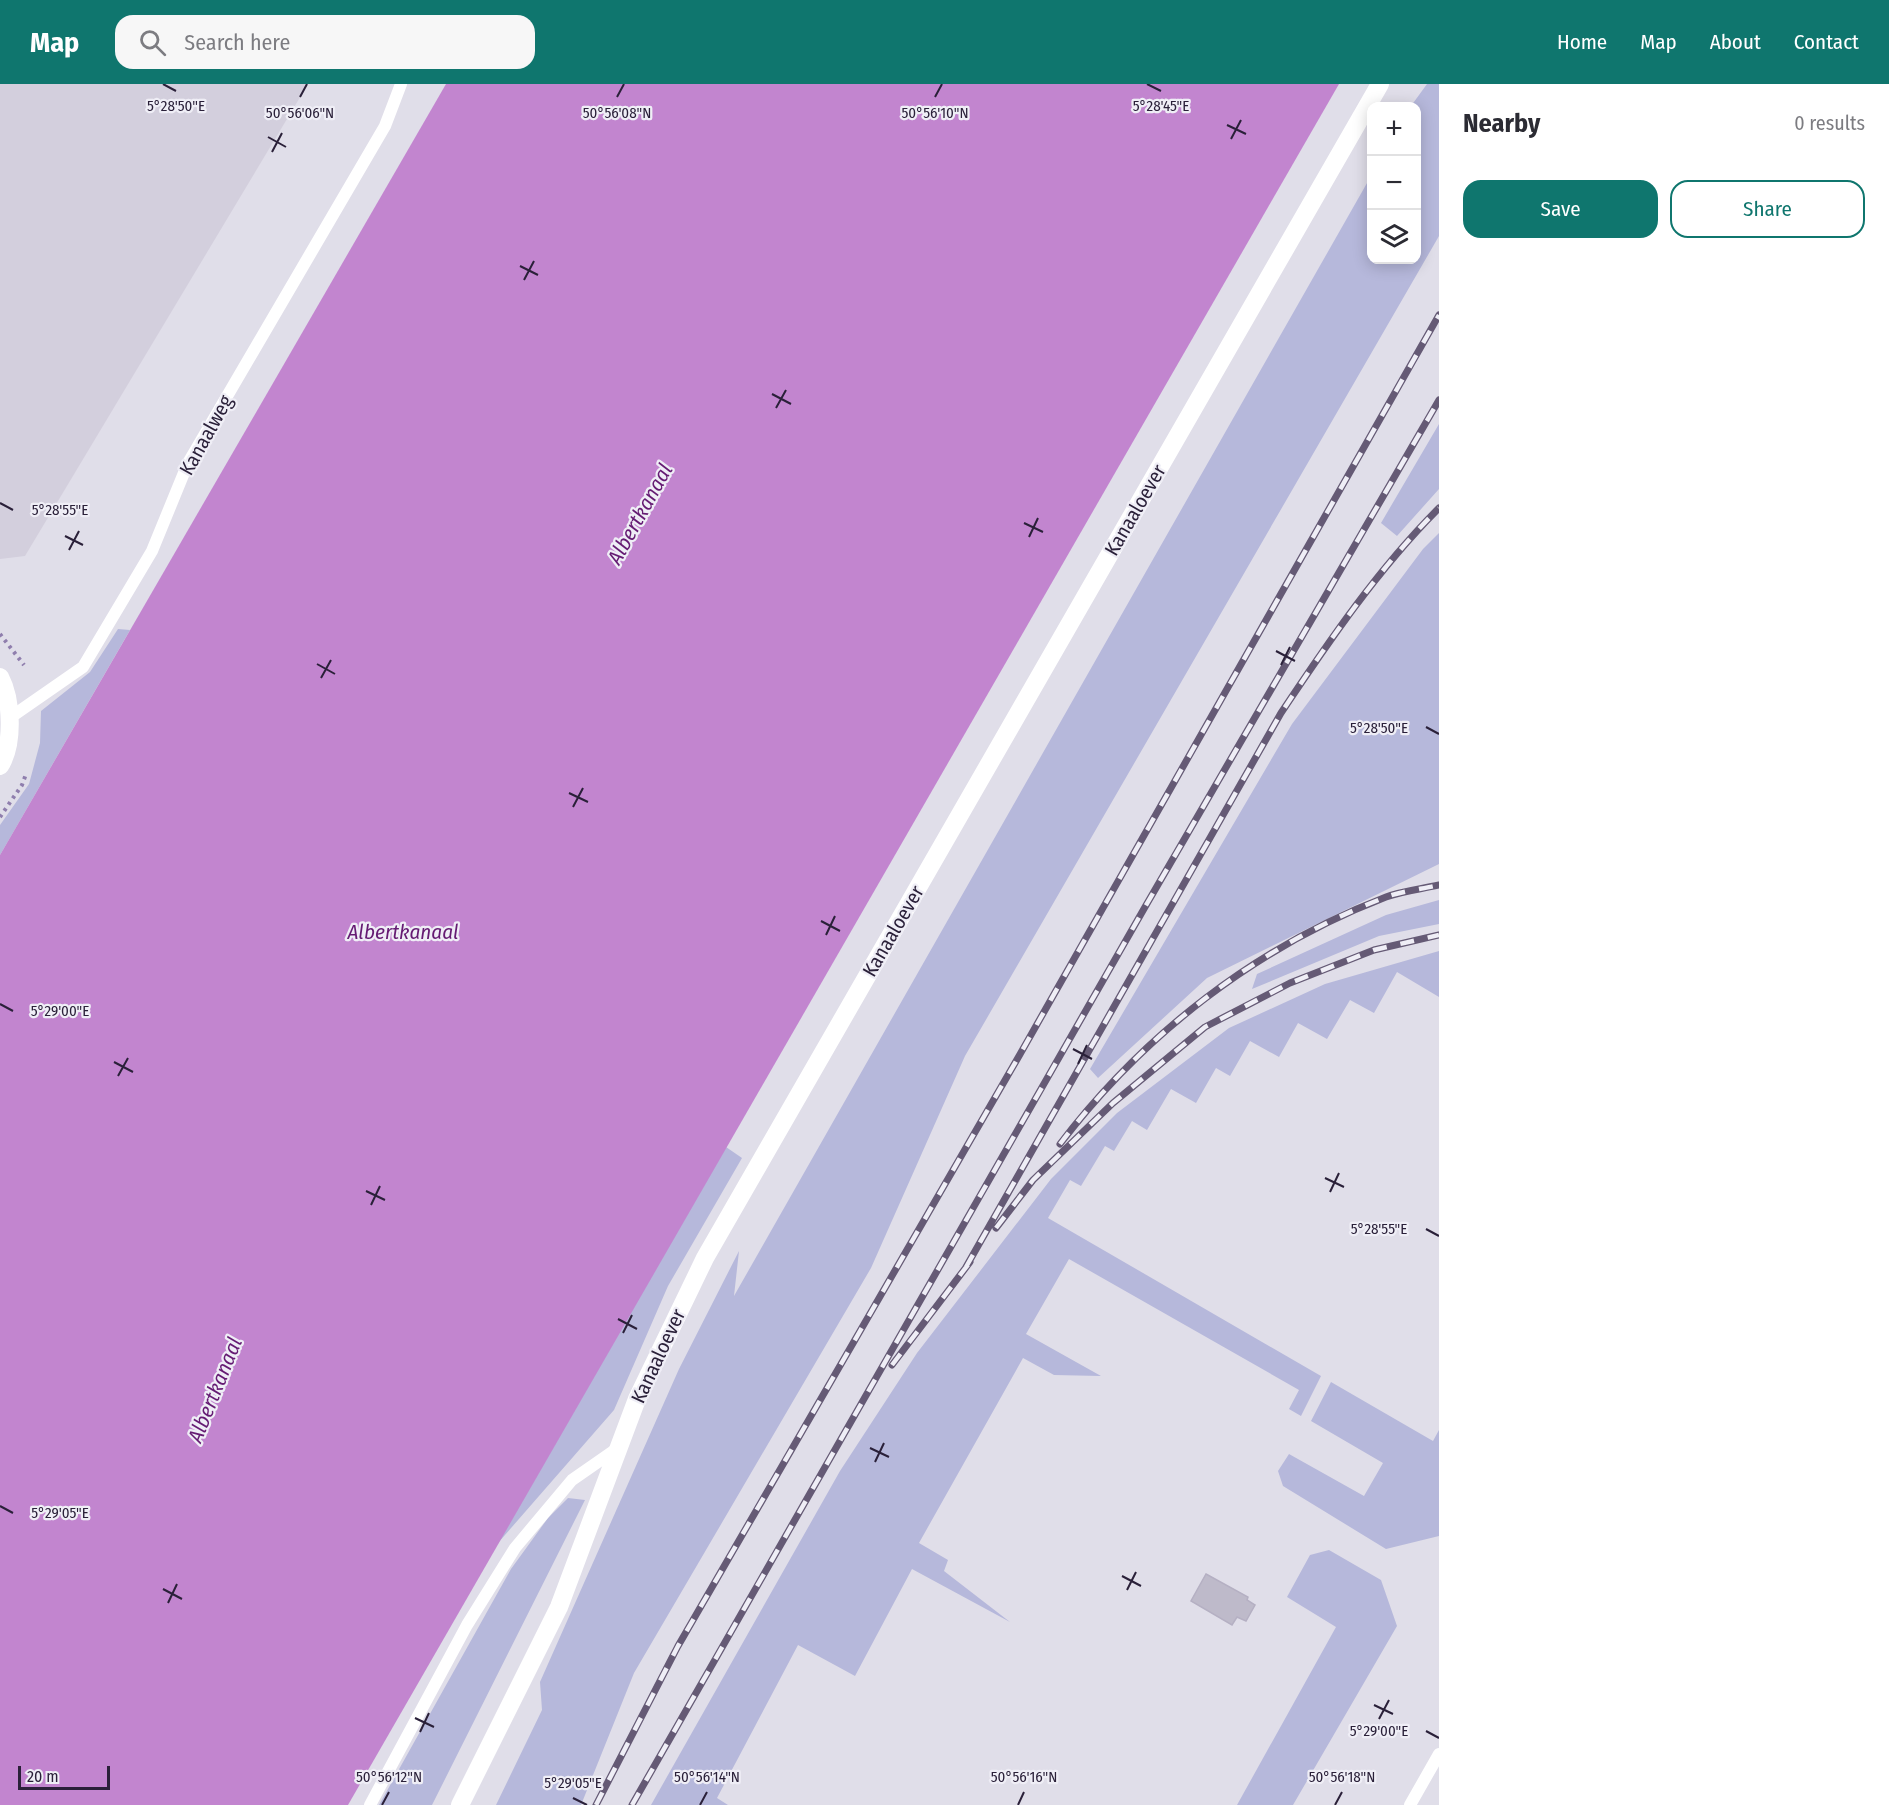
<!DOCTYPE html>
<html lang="en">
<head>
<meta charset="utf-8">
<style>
  body { margin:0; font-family:"Fira Sans Condensed",sans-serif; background:#f7f7f7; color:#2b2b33 }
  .controls { position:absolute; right:18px; top:18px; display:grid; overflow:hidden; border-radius:12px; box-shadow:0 3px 15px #0003 }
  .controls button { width:54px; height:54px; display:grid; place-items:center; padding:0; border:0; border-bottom:2px solid #e1e1e2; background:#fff; color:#2b2b33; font:30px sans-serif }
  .scale { position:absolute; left:18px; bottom:15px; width:92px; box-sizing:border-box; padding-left:6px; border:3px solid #2a2039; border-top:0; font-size:16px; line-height:21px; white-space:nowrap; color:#2a2039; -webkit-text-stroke:4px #efeef6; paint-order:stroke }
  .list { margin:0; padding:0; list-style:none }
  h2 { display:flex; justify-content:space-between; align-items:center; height:78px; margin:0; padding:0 24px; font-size:26px }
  h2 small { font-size:20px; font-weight:400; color:#7c7c81 }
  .actions { display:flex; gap:12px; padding:18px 24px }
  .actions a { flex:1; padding:14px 0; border:2px solid #0f766e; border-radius:18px; text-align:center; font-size:21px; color:#0f766e }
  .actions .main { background:#0f766e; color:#fff }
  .icon { flex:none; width:33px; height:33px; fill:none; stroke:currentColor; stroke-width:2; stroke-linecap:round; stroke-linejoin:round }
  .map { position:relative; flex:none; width:1439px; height:1721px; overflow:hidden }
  header { display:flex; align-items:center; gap:36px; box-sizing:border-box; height:84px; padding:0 30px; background:#0f766e; color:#fff }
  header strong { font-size:28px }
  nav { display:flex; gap:33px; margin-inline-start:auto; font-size:21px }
  .search { width:420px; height:54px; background:#f7f7f7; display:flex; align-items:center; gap:15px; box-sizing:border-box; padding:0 21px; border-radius:18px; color:#7c7c81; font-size:22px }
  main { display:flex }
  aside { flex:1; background:#fff }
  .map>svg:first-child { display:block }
</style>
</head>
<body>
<header>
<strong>Map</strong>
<div class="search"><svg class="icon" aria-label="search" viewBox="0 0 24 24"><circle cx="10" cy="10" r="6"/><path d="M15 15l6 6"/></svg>Search here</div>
<nav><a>Home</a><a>Map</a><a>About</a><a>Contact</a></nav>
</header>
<main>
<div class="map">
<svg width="1439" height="1721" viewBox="0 0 1439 1721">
  <rect width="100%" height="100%" fill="#e0dee9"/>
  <path fill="#d3cfdd" d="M0 0H308L25 472 0 475Z"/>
  <path fill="#b6b8db" d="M1427 0H1439V152L965 972 871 1184 634 1589 581 1721H496L542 1626 540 1598 679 1285 739 1167 734 1212 1371 92 1372 176H1416V22H1411Z
    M1439 340V405L1397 452 1381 439Z
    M1439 449V780L1207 894 1098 994 1090 985 1292 640 1423 465Z
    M118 545 130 546 0 771V741L29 700 40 659 41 627 90 588Z
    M1439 816V840L1379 852 1252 905 1257 890 1386 831Z
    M1439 867V913L1397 888 1374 929 1350 916 1327 955 1298 939 1279 973 1250 957 1230 992 1216 984 1196 1019 1171 1005 1147 1046 1132 1037 1114 1067 1105 1062 1081 1102 1070 1096 1048 1134 1321 1292 1301 1332 1289 1325 1299 1306 1069 1175 1026 1250 1101 1292 1054 1291 1023 1274 919 1459 948 1476 944 1487 1010 1538 912 1485 855 1592 798 1561 717 1714 728 1721H651L840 1387 917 1269 1051 1095 1117 1029 1229 944 1325 900Z
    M726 1063 742 1074 668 1202 614 1326 498 1459Z
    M1331 1298 1433 1357 1439 1346V1452L1386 1465 1283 1402 1278 1387 1289 1370 1364 1412 1383 1379 1311 1337Z
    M568 1414 585 1416 432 1721H379L511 1485 548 1434Z
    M1329 1466 1381 1496 1397 1542 1293 1721H1237L1336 1543 1287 1513 1310 1471Z"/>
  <path fill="#c285cf" d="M446 0H1339L348 1721H0V771Z"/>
  <path fill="#bebaca" stroke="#b5b0c3" stroke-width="1.5" d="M1206 1490 1248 1513 1247 1516 1255 1521 1246 1537 1237 1533 1232 1541 1191 1517Z"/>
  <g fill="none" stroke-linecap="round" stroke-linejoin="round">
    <path stroke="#8f7ead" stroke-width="4" stroke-dasharray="3 4.5" stroke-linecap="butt" d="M0 550 24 581
      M0 733 22 701 26 690"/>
    <path stroke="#fff" stroke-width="12" d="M11 633 83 583 152 467 188 379 385 42 401 0
      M370 1721 467 1541 515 1464 572 1396 618 1364
      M1410 1721 1439 1670"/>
    <path stroke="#fff" stroke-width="18" d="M0 593C12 616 14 660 0 682
      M460 1721 559 1523 637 1315 705 1174 1380 0"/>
    <defs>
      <path id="rail" d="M1060 1060C1144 950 1256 863 1386 813 1402 807 1422 805 1439 801
        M996 1144 1033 1096 1113 1019 1205 943 1290 899 1374 866 1439 851
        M966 1183 1281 629C1329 557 1378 485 1439 424
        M892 1281 970 1178
        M596 1721 678 1562 1019 972 1439 231
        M632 1721 1145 823 1439 316"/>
    </defs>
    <use href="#rail" stroke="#655a75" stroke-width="7"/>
    <use href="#rail" stroke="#efeef6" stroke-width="4.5" stroke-dasharray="14" stroke-linecap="butt"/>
  </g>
  <path fill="none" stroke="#2a2039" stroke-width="2" d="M163 0 176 7M1147 0 1161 7M300 13 307 0M617 13 624 0M935 13 942 0M1227 41 1246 50M268 53 286 63M1231 55 1241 36M272 68 282 49M520 182 538 191M524 196 534 177M772 310 791 320M776 324 786 306M0 419 13 426M1024 439 1043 448M65 452 83 461M1029 453 1038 434M69 466 79 447M1276 567 1295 577M317 580 335 590M1281 581 1290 563M321 594 331 576M1426 643 1439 650M569 709 588 718M573 723 583 704M821 837 840 847M826 851 835 832M0 920 13 927M1073 965 1092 975M114 978 133 988M1078 980 1087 961M118 992 128 974M1325 1094 1344 1103M366 1107 385 1116M1330 1108 1339 1089M371 1121 380 1102M1426 1145 1439 1152M618 1235 637 1245M623 1249 632 1231M870 1364 889 1373M875 1378 884 1359M0 1422 13 1429M1122 1492 1141 1502M163 1505 182 1515M1127 1506 1136 1488M168 1519 177 1500M1374 1621 1393 1630M415 1634 434 1643M1379 1635 1389 1616M1426 1647 1439 1654M420 1648 429 1629M573 1714 587 1721M382 1721 389 1708M700 1721 707 1708M1018 1721 1024 1708M1335 1721 1342 1708"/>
  <g text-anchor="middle" stroke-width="4.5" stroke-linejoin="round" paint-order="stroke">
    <g font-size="20" fill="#2a2039" stroke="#efeef6">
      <text transform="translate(206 351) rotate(-61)" y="7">Kanaalweg</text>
      <text transform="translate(1135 426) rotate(-60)" y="7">Kanaaloever</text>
      <text transform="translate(893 847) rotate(-60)" y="7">Kanaaloever</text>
      <text transform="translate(658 1272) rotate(-65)" y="7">Kanaaloever</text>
    </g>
    <g font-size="21" font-style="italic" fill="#651b73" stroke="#efeef6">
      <text transform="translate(640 430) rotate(-61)" y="7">Albertkanaal</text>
      <text x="403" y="855">Albertkanaal</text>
      <text transform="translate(215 1306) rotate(-68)" y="7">Albertkanaal</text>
    </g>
  </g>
  <g font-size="15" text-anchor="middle" fill="#2a2039" stroke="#efeef6" stroke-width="4.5" stroke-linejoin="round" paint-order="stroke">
    <text x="176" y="27">5°28'50"E</text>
    <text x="1161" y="27">5°28'45"E</text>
    <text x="300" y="34">50°56'06"N</text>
    <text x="617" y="34">50°56'08"N</text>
    <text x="935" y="34">50°56'10"N</text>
    <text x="60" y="431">5°28'55"E</text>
    <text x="1379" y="649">5°28'50"E</text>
    <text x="60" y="932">5°29'00"E</text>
    <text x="1379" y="1150">5°28'55"E</text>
    <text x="60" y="1434">5°29'05"E</text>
    <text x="1379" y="1652">5°29'00"E</text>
    <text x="389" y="1698">50°56'12"N</text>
    <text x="707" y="1698">50°56'14"N</text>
    <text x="1024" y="1698">50°56'16"N</text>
    <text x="1342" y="1698">50°56'18"N</text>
    <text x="573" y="1704">5°29'05"E</text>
  </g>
</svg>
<div class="controls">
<button>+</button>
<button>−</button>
<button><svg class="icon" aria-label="layers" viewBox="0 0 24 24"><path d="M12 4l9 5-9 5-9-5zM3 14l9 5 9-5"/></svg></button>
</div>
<div class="scale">20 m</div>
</div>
<aside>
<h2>Nearby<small>0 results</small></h2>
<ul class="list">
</ul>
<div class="actions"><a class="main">Save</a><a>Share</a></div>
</aside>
</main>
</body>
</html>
